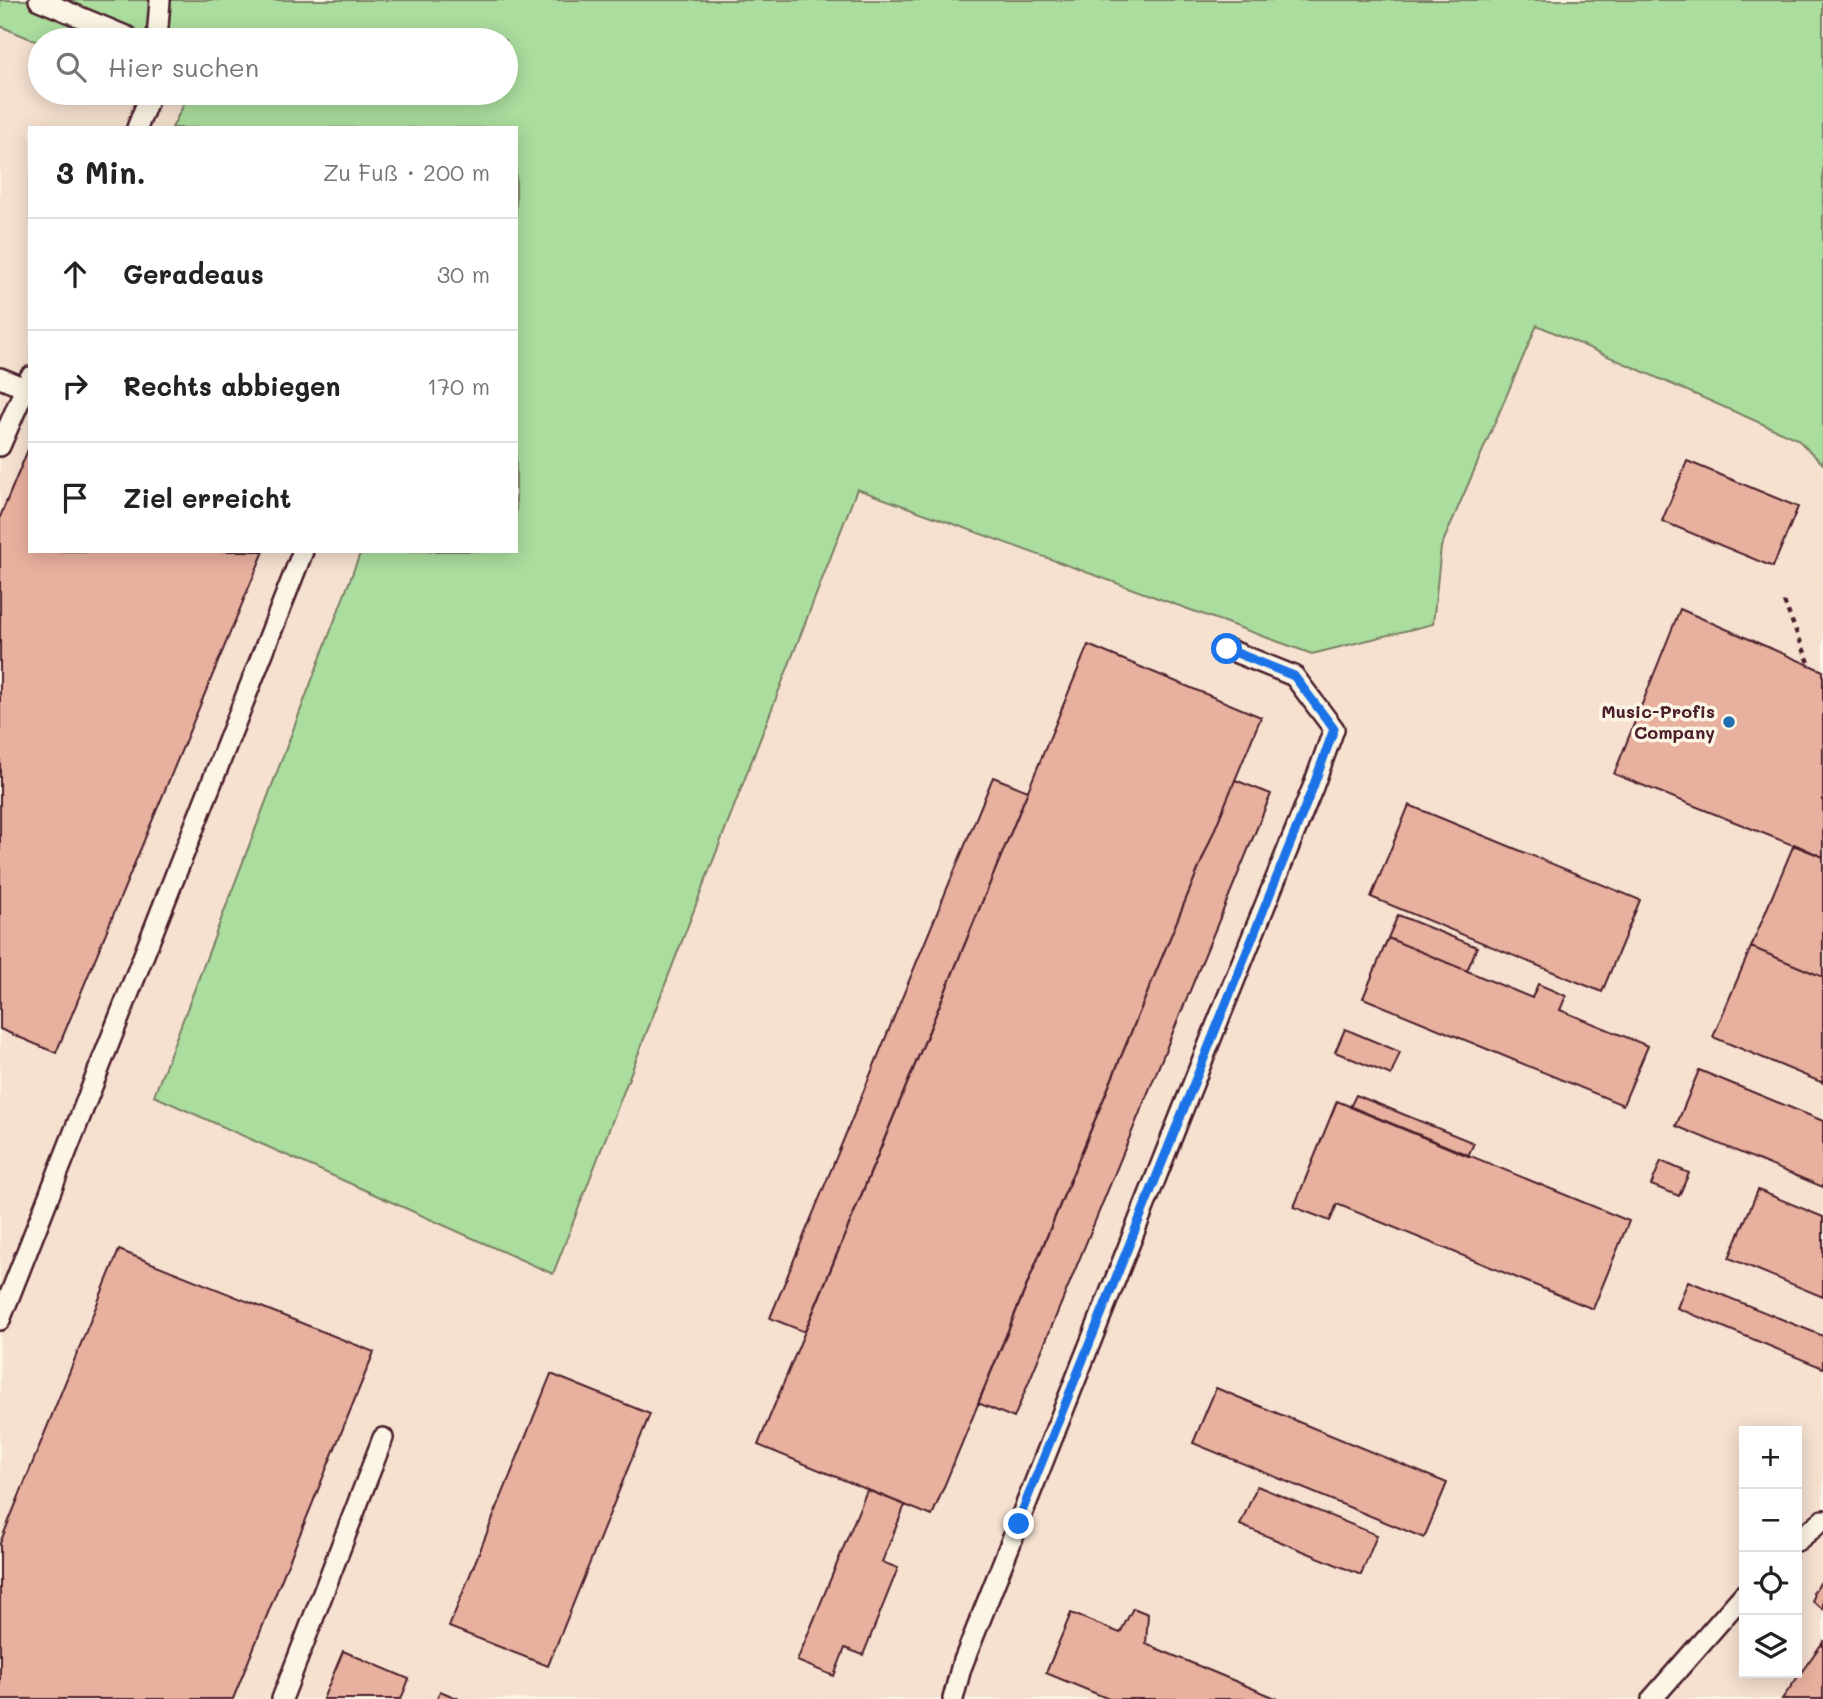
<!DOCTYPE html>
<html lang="de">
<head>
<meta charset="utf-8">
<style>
  body { margin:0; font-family:Mali,sans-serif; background:#f6f6f6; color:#222 }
  .controls { position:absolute; right:21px; bottom:21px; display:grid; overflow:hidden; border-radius:0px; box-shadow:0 4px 18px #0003 }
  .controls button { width:63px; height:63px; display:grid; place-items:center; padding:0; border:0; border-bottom:2px solid #e0e0e0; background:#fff; color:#222; font:35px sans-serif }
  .stop { position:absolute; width:21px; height:21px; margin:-16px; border:5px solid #1a73e8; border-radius:50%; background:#fff }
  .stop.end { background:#1a73e8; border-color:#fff; box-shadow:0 2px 7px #0008 }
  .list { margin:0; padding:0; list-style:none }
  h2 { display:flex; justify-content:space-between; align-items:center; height:91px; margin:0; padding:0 28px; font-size:30px }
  h2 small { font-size:23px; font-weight:400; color:#767676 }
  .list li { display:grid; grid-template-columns:46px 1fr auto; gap:21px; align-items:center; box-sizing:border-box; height:112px; padding:0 28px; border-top:2px solid #e0e0e0 }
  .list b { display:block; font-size:26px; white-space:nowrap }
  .list em { font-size:23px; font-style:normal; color:#767676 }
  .icon { flex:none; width:38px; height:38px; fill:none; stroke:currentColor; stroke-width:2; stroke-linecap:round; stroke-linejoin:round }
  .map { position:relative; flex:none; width:1823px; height:1699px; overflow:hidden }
  .search { position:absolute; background:#fff; box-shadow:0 4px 18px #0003; left:28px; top:28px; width:490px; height:77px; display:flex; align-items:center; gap:18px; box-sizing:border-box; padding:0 24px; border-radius:38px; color:#767676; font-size:26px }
  .panel { position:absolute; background:#fff; box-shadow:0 4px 18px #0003; left:28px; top:126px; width:490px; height:427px; border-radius:0px }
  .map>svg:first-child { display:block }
</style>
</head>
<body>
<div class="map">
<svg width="1823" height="1699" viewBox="0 0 1823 1699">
  <rect width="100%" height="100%" fill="#fcf5e5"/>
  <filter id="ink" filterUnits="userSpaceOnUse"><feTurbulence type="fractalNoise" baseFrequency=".0143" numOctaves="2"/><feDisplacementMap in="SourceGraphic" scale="14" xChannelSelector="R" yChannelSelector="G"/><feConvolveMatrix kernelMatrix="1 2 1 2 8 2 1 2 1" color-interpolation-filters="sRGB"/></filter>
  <g filter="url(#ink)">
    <path fill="#f6e1d0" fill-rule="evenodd" d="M0 26 40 43V93H156L241 128H30V551H516V241L1441 547 1536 325 1797 439 1823 464V1699H0ZM1744 1431H1797V1673H1744Z"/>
    <path fill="#abdd9e" stroke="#7a7e64" stroke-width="2" d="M0 0H1823V464L1797 439 1537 325 1441 547 1433 624 1312 654 857 489 553 1274 154 1096 361 551H516V128H172L184 104 156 93H506V40H40V43L0 26Z"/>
    <path fill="#e8b19f" stroke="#4a1f2b" stroke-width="2" d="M30 445V551H264L56 1053 0 1029V517Z
      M1687 461 1798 507 1773 567 1662 521Z
      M1680 609 1823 671V857L1614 774Z
      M1088 645 1261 717 932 1516 758 1445Z
      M993 777 1028 791 805 1332 770 1318Z
      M1235 780 1271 794 1014 1418 978 1403Z
      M1409 805 1640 900 1602 992 1371 897Z
      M1794 844 1823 857V977L1751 947Z
      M1398 915 1477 947 1467 971 1388 938Z
      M1388 938 1532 998 1538 984 1566 996 1560 1010 1648 1046 1623 1105 1363 998Z
      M1751 947 1823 977V1083L1713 1037Z
      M1345 1029 1400 1052 1391 1075 1335 1052Z
      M1699 1070 1823 1121V1187L1676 1126Z
      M1356 1095 1474 1143 1468 1156 1350 1107Z
      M1337 1101 1629 1221 1593 1309 1337 1204 1330 1221 1294 1207Z
      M1661 1161 1689 1173 1679 1196 1651 1185Z
      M1758 1190 1823 1217V1297L1729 1258Z
      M119 1250 374 1352 233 1699H0V1543Z
      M1688 1281 1823 1336V1368L1677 1308Z
      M551 1374 650 1414 548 1666 449 1627Z
      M1216 1388 1447 1483 1424 1538 1193 1443Z
      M1257 1486 1377 1535 1361 1575 1240 1525Z
      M867 1490 905 1505 882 1562 898 1568 863 1655 845 1648 834 1676 797 1661Z
      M1823 1579V1609L1812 1601 1814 1597 1813 1593Z
      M1133 1608 1148 1614 1146 1644 1278 1699H1109L1046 1673 1071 1613 1120 1633Z
      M1823 1642V1699H1782Z
      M343 1651 409 1679 401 1699H323Z
      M440 1691 459 1699H437Z"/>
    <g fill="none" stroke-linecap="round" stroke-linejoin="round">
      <defs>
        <path id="service" d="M39 0 128 37 130 40
          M157 40 160 0
          M137 128 151 93
          M0 378 30 390
          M0 446 30 377
          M0 1320 303 551
          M1797 1541 1823 1520
          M282 1699 383 1438
          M953 1699 961 1668 1216 1026 1313 787 1334 729 1294 676 1227 649
          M1652 1699 1744 1594"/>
      </defs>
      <use href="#service" stroke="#4a1f2b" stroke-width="24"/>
      <path stroke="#4a1f2b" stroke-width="4.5" stroke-dasharray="5 5" stroke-linecap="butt" d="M1784 602 1810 665"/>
      <use href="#service" stroke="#fcf5e5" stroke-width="19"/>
    </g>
  </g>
  <g fill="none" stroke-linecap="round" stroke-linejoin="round" filter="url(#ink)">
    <path stroke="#1a73e8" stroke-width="9" d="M1019 1524 1023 1509 1313 787 1334 729 1294 676 1227 649"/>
  </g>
  <circle fill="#1f6fb2" stroke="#fcf5e5" stroke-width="2.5" cx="1729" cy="722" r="7"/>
  <g text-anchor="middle" stroke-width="7" stroke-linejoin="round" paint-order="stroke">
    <g font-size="18" font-weight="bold" fill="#4a1f2b" stroke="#fcf5e5" text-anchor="end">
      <text x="1715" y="718">Music-Profis<tspan x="1715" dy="21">Company</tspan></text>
    </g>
  </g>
</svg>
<div class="controls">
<button>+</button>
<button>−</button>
<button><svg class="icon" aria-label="locate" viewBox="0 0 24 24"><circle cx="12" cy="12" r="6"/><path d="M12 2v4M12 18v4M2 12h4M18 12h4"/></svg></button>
<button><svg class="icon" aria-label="layers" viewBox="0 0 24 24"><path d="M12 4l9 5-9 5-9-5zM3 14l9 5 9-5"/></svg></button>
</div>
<div class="stop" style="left:1227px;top:649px"></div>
<div class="stop end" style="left:1019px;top:1524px"></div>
<div class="search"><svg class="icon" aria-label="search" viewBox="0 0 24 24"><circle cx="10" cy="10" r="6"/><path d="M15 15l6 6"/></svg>Hier suchen</div>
<section class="panel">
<h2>3 Min.<small>Zu Fuß · 200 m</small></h2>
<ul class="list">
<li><svg class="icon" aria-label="ahead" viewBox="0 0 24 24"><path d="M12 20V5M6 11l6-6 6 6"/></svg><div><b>Geradeaus</b></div><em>30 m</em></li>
<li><svg class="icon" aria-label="right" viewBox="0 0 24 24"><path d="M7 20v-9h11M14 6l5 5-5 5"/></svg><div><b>Rechts abbiegen</b></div><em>170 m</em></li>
<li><svg class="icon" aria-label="arrive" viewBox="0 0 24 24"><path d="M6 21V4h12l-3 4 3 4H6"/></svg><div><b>Ziel erreicht</b></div></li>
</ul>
</section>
</div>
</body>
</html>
